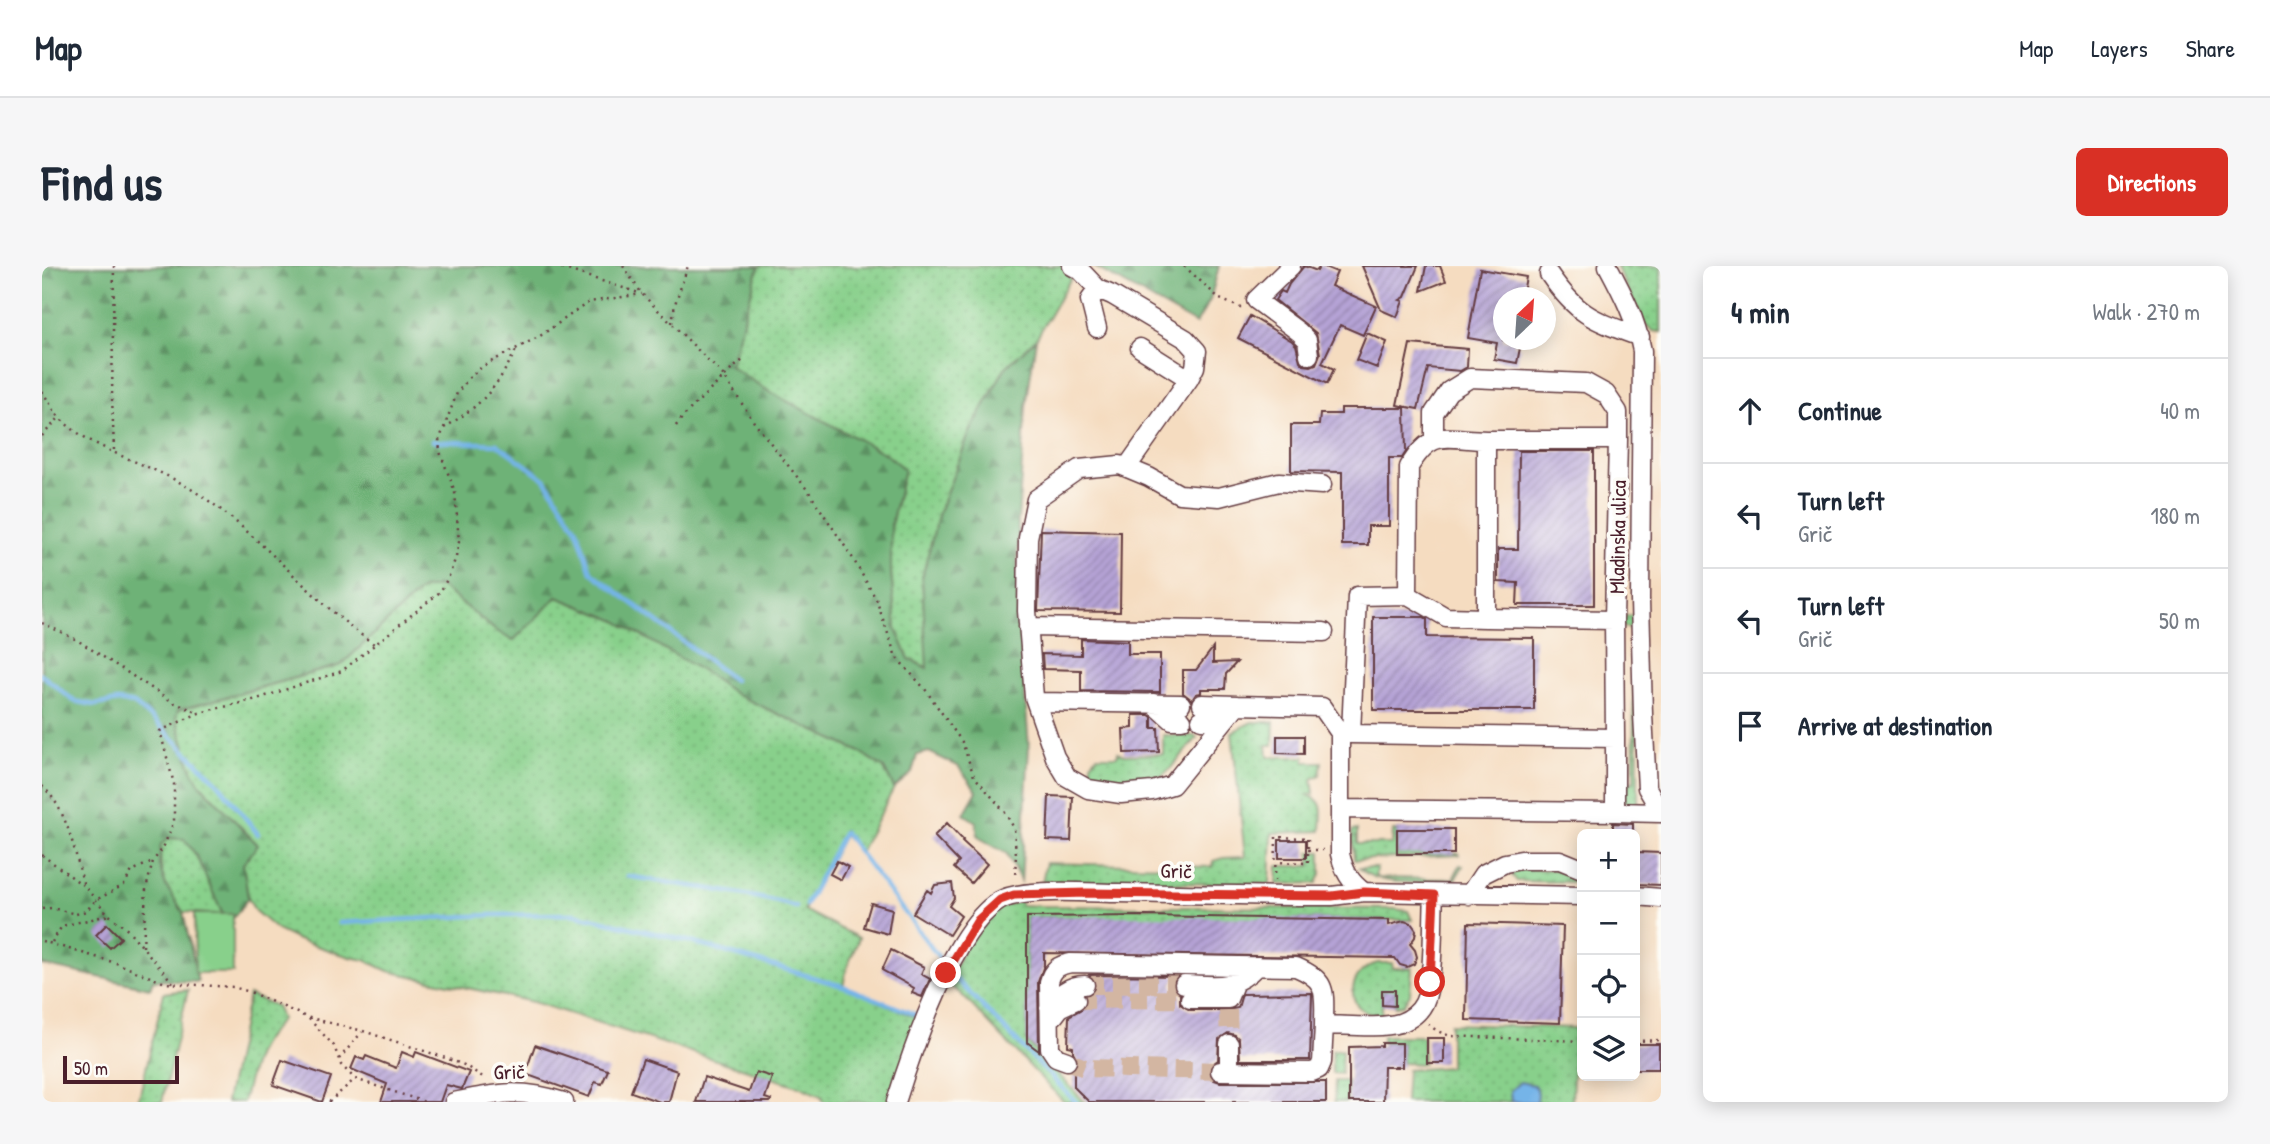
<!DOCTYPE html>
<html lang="en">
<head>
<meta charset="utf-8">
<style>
  body { margin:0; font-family:"Patrick Hand",sans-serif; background:#f6f6f7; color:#1f2937 }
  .controls { position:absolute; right:21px; bottom:21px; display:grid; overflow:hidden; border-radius:10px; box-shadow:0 4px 18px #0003 }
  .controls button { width:63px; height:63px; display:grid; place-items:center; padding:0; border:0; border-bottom:2px solid #e0e1e3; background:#fff; color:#1f2937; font:35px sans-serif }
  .compass { position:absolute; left:1451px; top:21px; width:63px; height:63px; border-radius:50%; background:#fff; box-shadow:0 4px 18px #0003; rotate:25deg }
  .scale { position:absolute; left:21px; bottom:18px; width:116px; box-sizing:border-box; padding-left:7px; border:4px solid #4a1f2b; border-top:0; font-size:19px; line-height:24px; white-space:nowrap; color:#4a1f2b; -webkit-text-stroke:5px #fdfcf7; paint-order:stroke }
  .stop { position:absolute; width:21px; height:21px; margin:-16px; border:5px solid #d93025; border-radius:50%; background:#fff }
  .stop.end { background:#d93025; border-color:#fff; box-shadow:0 2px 7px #0008 }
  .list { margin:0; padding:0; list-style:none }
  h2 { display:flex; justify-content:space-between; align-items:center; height:91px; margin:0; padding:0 28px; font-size:30px }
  h2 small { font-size:23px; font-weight:400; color:#747a83 }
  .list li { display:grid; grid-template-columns:46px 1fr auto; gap:21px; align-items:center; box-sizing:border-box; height:105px; padding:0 28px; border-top:2px solid #e0e1e3 }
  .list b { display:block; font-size:26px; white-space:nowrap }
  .list p { margin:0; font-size:23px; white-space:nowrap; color:#747a83 }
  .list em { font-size:23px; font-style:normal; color:#747a83 }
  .icon { flex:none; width:38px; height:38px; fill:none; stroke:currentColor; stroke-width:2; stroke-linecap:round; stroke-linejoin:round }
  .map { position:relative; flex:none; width:1619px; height:836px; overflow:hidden; border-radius:10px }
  header { display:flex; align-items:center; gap:42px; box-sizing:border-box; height:98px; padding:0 35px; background:#fff; border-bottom:2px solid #e0e1e3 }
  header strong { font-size:33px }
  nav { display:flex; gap:38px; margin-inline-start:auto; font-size:24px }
  .intro { display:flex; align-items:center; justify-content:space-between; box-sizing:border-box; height:168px; padding:0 42px }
  h1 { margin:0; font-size:49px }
  .button { padding:18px 32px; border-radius:10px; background:#d93025; color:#fff; font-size:24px; font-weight:700 }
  main { display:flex; gap:42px; padding:0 42px }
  aside { flex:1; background:#fff; border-radius:10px; box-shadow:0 4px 18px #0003 }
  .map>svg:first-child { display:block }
</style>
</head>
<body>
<header>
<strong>Map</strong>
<nav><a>Map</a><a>Layers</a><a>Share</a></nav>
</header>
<div class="intro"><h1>Find us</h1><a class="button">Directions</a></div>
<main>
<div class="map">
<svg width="1619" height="836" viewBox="0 0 1619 836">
  <defs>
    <pattern id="green-dots" width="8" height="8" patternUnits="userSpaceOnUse" patternTransform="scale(1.75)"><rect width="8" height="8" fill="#88d08b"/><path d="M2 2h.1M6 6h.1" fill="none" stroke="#77b278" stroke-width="1.8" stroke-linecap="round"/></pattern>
    <pattern id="forest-firs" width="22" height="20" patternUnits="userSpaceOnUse" patternTransform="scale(1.75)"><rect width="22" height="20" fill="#6eb277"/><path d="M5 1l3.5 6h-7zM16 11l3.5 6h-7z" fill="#5c9062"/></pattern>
    <pattern id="building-hatch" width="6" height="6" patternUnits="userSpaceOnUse" patternTransform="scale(1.75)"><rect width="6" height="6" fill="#b5a3d6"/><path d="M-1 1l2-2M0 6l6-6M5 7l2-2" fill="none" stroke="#9584ae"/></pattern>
  </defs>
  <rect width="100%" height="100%" fill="#fdfcf7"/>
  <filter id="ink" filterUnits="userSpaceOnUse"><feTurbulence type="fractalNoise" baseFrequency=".0143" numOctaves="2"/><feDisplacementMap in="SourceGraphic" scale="14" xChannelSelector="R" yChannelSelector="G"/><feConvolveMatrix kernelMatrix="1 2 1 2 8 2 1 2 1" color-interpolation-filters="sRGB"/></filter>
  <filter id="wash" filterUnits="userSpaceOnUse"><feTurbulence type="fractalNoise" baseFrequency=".00686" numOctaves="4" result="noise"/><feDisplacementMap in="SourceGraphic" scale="28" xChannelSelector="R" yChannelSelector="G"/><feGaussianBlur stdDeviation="1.57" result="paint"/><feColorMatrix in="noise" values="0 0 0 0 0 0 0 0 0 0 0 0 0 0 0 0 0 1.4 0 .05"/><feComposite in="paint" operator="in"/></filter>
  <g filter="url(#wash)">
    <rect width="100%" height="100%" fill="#f5dcc0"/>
    <path fill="url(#green-dots)" stroke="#69785b" stroke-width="2" d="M717 0H1036L994 73 963 102 928 166 897 246 880 312 886 402 867 393 854 363 849 306V259L862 203 726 125 688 100Z
      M1574 0H1619V66L1611 65 1603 58Z
      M398 320 453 364 515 331 573 354 665 408 693 428 816 485 842 502 852 522 818 586 802 569 762 644 817 672 805 702 801 720 878 753 850 836H783L780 834 781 831 759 821 491 736 346 705 323 694 308 691 256 674 235 664 213 645 206 632 201 598 216 579 157 517 149 502 134 452 136 443 197 428 299 399 380 323Z
      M1594 349 1596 518V540L1581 535V517L1592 516 1591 362 1581 361 1580 350Z
      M1210 456H1232L1231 479H1225L1226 491H1263V496H1280L1278 509 1270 513 1272 528 1266 529C1285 536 1279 547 1279 565L1230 567 1228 618 1000 616 1004 597 1170 601 1171 595 1181 592 1203 591 1190 466Z
      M1121 469 1153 470 1155 472 1128 503 1118 511 1060 514 1049 506V497L1055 490H1075L1076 486 1082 489 1121 488Z
      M1315 564V578H1350L1351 565H1355V588L1413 587H1417V589L1312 594 1310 565Z
      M129 572 142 573 154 589 181 649 141 646C123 620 116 610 119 578Z
      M1268 586H1279V608L1275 617 1235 618 1236 600H1268Z
      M1418 599 1421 600 1412 615C1383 615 1339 623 1317 602H1335L1333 608 1335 612 1411 613Z
      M1474 603 1529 604 1533 610 1530 616 1474 615 1470 609Z
      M979 635V639L1000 640 1352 643 1366 645 1370 654 985 651V776L1043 836H1022L920 729 905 717 925 677 956 642Z
      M1336 697H1350L1351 702H1370L1368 728 1361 739 1353 740V725H1340V750C1303 750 1301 706 1336 697Z
      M146 724 120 836H96L122 727Z
      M207 729 234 740 239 753C235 760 230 764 225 771 211 788 207 815 201 836H184Z
      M1408 758 1533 762 1530 836H1363L1365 804 1408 801Z
      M1340 770H1381V798L1360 797V776H1340Z
      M1290 784H1300L1299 808 1290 807Z
      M1293 815H1305V836H1292Z"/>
    <path fill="url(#forest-firs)" stroke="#5c6851" stroke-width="2" d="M0 0H717L688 100 726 125 844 188 862 203 849 259V306L854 363 867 393 885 402 880 312 897 246 928 166 963 102 994 73 984 140 976 253 975 327 987 481 979 616 965 588 936 571 934 556 922 548 935 525 916 500 887 486 875 489 870 507 852 522 842 502 816 485 693 428 665 408 573 354 515 331 471 375 453 364 398 320 380 323 299 399 136 444 134 452 149 502 157 517 216 579 201 598 206 632 193 650 181 649 154 589 142 573 129 572 119 578 117 599 124 620 141 646 156 716 111 714 108 722 0 699Z
      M1051 0H1177L1168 34 1154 58Z"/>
    <path fill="#88d08b" stroke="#69785b" stroke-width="2" d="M152 648H191V707H153Z"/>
    <path fill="#74b4e8" stroke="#5f6a8a" stroke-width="2" d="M1478 816 1492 819 1496 827 1495 836H1469L1468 825Z"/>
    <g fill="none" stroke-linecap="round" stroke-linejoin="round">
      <path stroke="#74b4e8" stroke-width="4.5" d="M391 175 455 178 503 213 535 263 549 306 692 414
        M0 409 32 435 53 439 76 435 92 438 112 454 177 518 216 568
        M585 610C642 620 699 625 754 641
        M764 639 802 566 901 697
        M297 657 448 649 532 648 646 675 801 720 877 750
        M915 714 1034 836"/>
    </g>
    <g id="blocks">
      <path fill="url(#building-hatch)" d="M1262 0 1275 5 1278 0H1280L1295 6 1289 20 1334 40 1321 69 1298 59 1280 97 1292 103 1285 118 1196 72 1208 50 1250 75 1254 79 1258 95 1262 99 1269 100 1274 98 1278 88 1274 67 1233 34 1239 25 1243 27 1247 18Z
        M1320 0H1376L1363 31 1358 34 1361 35 1355 51 1339 44Z
        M1384 0H1398L1404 15 1379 25Z
        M1438 3 1484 11 1480 32H1461V74H1473L1472 80 1478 82 1475 97 1452 93 1455 77 1426 72Z
        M1325 67 1345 76 1335 102 1314 94Z
        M1368 78 1426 83 1425 101 1418 105 1386 102 1376 143 1355 139Z
        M1299 142H1363L1364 186 1360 192H1347V260H1326V279H1300V206L1249 205V159H1277L1278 148H1299Z
        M1477 185H1552V339H1475L1476 317 1456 316V283H1476Z
        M999 264 1079 266 1078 346 996 345Z
        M1331 351H1382L1385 353V371L1492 372V444H1331Z
        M1039 373 1086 375V388H1118V426L1039 425V404L1001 403 1000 388 1039 389Z
        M1171 382V397L1195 396 1184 408 1183 423H1159V427L1154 428 1150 434 1141 427V404H1154Z
        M1091 449H1107L1110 451V462H1116L1117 486 1082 487 1081 463 1091 462Z
        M1235 470H1262V488L1235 487Z
        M1007 530 1031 531 1029 575 1005 574Z
        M905 557 921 574 920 575 945 598 929 617 912 602 917 596 892 570Z
        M1571 557 1591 558V568H1571Z
        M1355 563H1412V588H1355Z
        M1237 574H1264V592H1237Z
        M1593 586 1619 587V619L1593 618Z
        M795 595 806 601 799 614 788 608Z
        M910 617 912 632 907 640 919 650 907 669 871 647 885 624 889 627 893 619Z
        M829 637 850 643 846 668 822 661Z
        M1102 650 1347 654V659L1362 655 1369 657 1374 664 1373 671 1368 678 1373 684 1375 691 1372 698 1365 701 1358 699 1353 692 1002 687V699L996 716 997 785 985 776V651Z
        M1426 657 1521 660 1518 757 1424 754Z
        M65 658 79 672 68 682 54 669Z
        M849 684 882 701 879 708 888 713 880 731 870 727 872 722 840 704Z
        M1048 709 1134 710 1131 718 1132 724 1138 728V738L1148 744H1186L1196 742 1200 728 1270 727 1268 794H1198L1197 773 1193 769 1186 767 1177 773 1176 794 1169 799 1167 806 1172 814 1178 816H1284V836H1047L1032 821V804L1036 794 1031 786V781L1026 780 1027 750 1043 741 1045 730 1053 723V713Z
        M1340 724H1353V740L1340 739Z
        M1385 772H1402V797H1385Z
        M1340 777H1360V801H1342L1341 836H1307V781L1340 780Z
        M1593 778H1617V803H1593Z
        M493 779 566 804 560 818 553 816 547 831 483 808Z
        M360 786 372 791 374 786 427 806 420 823 404 819 398 836H339L345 818 309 803 314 791 322 794 324 790 354 802Z
        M601 793 635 805 627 836H618L589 826Z
        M240 794 289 811 280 836 231 819Z
        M714 806 730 811 723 832 729 834 728 836H654L662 811 707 826Z"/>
    </g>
  </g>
  <g filter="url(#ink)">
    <use href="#blocks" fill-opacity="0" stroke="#643b41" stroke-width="2"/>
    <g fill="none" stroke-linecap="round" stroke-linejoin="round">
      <path stroke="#d3b6a2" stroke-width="18" stroke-dasharray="18 9" stroke-linecap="butt" d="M1043 719 1142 718
        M1034 734 1148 733
        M1186 744 1187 778
        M1025 795 1043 802 1178 805"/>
      <defs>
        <path id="minor" d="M1030 0 1039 5 1056 23 1070 29 1144 73 1155 85 1153 101 1147 113
          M1249 0 1214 34 1257 66 1265 74 1267 89
          M1566 0C1581 28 1594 53 1600 85L1598 334 1601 448 1605 522 1619 546
          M1507 8C1536 50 1551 54 1598 71
          M1055 62 1048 34 1056 23
          M1392 172V147L1407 125 1428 112 1544 117 1564 128 1576 146V174H1444
          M1085 201 1147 113 1098 82
          M1280 219 1237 216 1177 231 1137 228 1107 211 1078 199 1037 203 994 233 986 272 985 345 992 431 1013 491 1025 511 1046 523 1079 528 1110 525 1130 519 1195 439 1280 441 1298 467V588C1302 605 1308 616 1322 626
          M1444 352 1572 354 1576 174
          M986 361 1282 366
          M994 436 1139 438
          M1111 437 1130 454H1140
          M1160 438 1195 439
          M1159 454 1182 455
          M1298 467 1309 468 1315 330 1366 329 1367 201C1390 162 1403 173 1444 174V352L1404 351 1366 329
          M1309 468 1573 472 1572 354
          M1298 543 1573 546V472
          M1573 546 1619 547
          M1427 629 1441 608 1463 597 1479 594H1518L1540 603
          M1593 630 1619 632
          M1142 718C1174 719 1191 725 1215 700
          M1148 733H1186L1192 718
          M1007 742C1017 728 1026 719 1043 719
          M1012 750 1019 741 1034 734
          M1187 778V805
          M1025 795 1014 791 1008 782 1007 716C1010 704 1016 699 1029 697L1254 701C1287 715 1282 726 1282 759
          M1178 805 1270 806 1277 803 1280 796 1282 759C1306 759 1335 763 1358 757 1369 753 1377 747 1382 737 1393 714 1390 656 1392 629
          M412 836C456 827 478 822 522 836
          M854 836C870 785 911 663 957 635 979 621 1049 627 1077 627 1148 628 1219 630 1290 630L1322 626 1540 630"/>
      </defs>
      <use href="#minor" stroke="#643b41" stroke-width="21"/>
      <path stroke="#643b41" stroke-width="2.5" stroke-dasharray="2 5" stroke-linecap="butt" d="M72 0 70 130 72 185
        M513 0 597 27
        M581 0 600 28 681 109 712 156 767 226 810 291 834 333 854 391 883 423 920 476 932 510 962 545 972 562 974 588 973 611
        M1142 0 1178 33 1201 43
        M630 57 633 38 646 0
        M0 125C6 134 11 144 18 152 49 184 106 197 144 220 215 262 265 332 332 378
        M634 160C643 147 653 139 664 128 677 116 687 105 701 94
        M402 162C440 138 453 125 474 84
        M0 170 17 152
        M0 357 35 374 131 436 157 447
        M0 520C26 543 33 588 42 620
        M1266 584H1281
        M0 589 42 620 67 649 87 665 132 718
        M1233 615 1234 571 1266 572V597L1234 596
        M0 643 10 642 34 648 44 645 54 634 82 619 90 605 109 596
        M0 675 74 697 123 717 191 721 208 726 264 751 321 765 398 790 422 799 444 813
        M10 676 20 660 67 649
        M101 681 104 623 111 595 121 582 132 555V518L118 465 157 447 215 433 300 405 398 326 407 310 414 291 417 276 413 226 398 186 397 175 415 127 427 112 441 100 498 70 547 36 600 28
        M267 753 292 780 299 799 313 813 383 836
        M1386 758 1395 765 1408 770 1540 775
        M1593 775 1619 774
        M297 793 320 766
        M287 836 313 813"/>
      <use href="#minor" stroke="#fff" stroke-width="18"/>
    </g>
  </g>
  <g fill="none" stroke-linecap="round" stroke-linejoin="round" filter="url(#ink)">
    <path stroke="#d93025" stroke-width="9" d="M904 707 936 654 958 634 972 629 1044 627 1290 630 1322 626 1392 629 1388 716"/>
  </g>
  <g text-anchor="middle" stroke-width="7" stroke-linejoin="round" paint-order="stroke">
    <g font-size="21" fill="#4a1f2b" stroke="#fdfcf7">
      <text transform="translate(1576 271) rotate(-89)" y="7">Mladinska ulica</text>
      <text transform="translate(1134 605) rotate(1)" y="7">Grič</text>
      <text transform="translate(467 806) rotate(-2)" y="7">Grič</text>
    </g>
  </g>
</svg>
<div class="controls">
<button>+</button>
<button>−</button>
<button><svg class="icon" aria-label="locate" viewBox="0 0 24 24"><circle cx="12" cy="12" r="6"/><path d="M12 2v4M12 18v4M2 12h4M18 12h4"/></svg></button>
<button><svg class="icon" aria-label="layers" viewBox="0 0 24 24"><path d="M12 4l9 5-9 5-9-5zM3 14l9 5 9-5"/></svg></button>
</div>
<svg class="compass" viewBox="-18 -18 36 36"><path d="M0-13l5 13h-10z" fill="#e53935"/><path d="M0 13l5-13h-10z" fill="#747a83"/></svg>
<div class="scale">50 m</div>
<div class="stop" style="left:1388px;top:716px"></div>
<div class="stop end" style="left:904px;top:707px"></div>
</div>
<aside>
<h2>4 min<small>Walk · 270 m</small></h2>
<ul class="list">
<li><svg class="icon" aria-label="ahead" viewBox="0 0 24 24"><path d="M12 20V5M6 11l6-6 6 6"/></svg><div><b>Continue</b></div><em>40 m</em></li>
<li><svg class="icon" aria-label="left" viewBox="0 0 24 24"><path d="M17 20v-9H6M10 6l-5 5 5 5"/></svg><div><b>Turn left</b><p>Grič</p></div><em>180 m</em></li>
<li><svg class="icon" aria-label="left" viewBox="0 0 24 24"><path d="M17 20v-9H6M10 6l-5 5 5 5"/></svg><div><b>Turn left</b><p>Grič</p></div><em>50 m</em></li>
<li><svg class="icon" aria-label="arrive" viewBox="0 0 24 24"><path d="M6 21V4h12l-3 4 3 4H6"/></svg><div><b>Arrive at destination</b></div></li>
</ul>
</aside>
</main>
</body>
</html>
